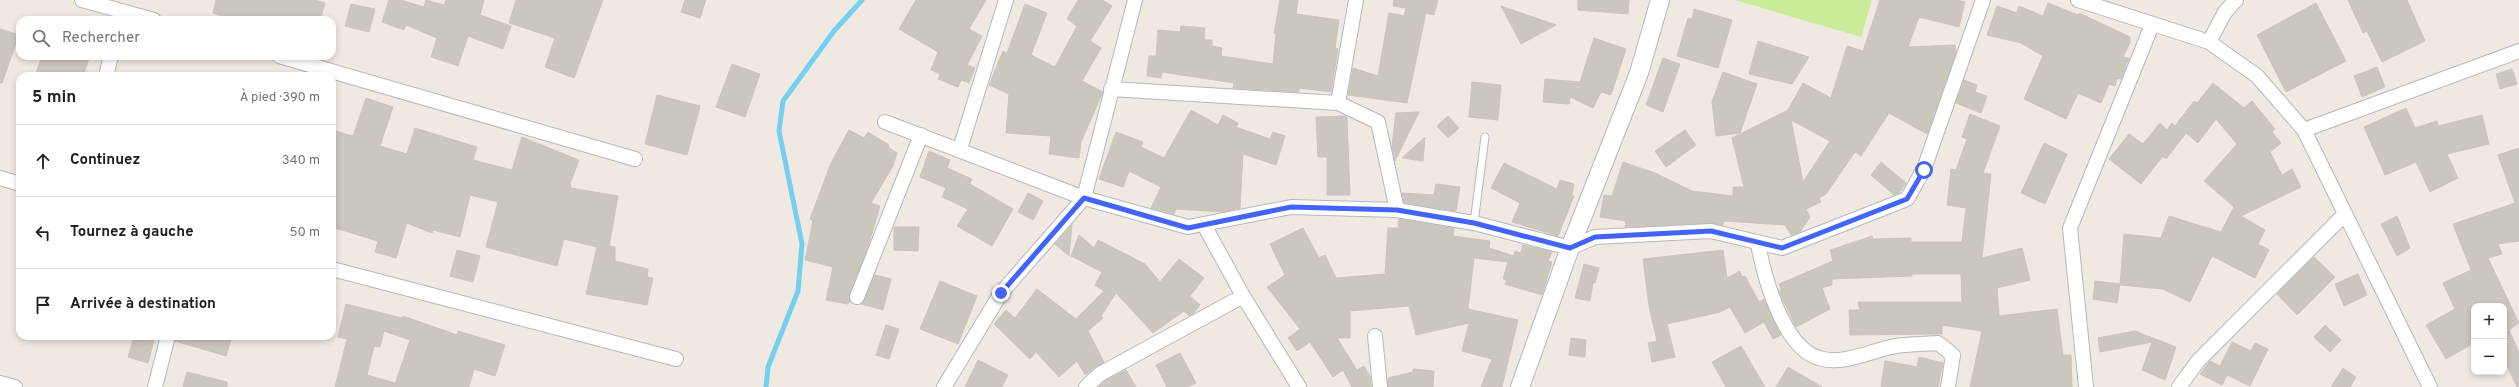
<!DOCTYPE html>
<html lang="fr">
<head>
<meta charset="utf-8">
<style>
  body { margin:0; font-family:Overpass,sans-serif; background:#f6f6f6; color:#202124 }
  .controls { position:absolute; right:12px; bottom:12px; display:grid; overflow:hidden; border-radius:8px; box-shadow:0 2px 6px #0003 }
  .controls button { width:36px; height:36px; display:grid; place-items:center; padding:0; border:0; border-bottom:1px solid #e0e0e0; background:#fff; color:#202124; font:20px sans-serif }
  .stop { position:absolute; width:12px; height:12px; margin:-9px; border:3px solid #4264fb; border-radius:50%; background:#fff }
  .stop.end { background:#4264fb; border-color:#fff; box-shadow:0 1px 4px #0008 }
  .list { margin:0; padding:0; list-style:none }
  h2 { display:flex; justify-content:space-between; align-items:center; height:52px; margin:0; padding:0 16px; font-size:17px }
  h2 small { font-size:13px; font-weight:400; color:#757577 }
  .list li { display:grid; grid-template-columns:26px 1fr auto; gap:12px; align-items:center; box-sizing:border-box; height:72px; padding:0 16px; border-top:1px solid #e0e0e0 }
  .list b { display:block; font-size:15px; white-space:nowrap }
  .list em { font-size:13px; font-style:normal; color:#757577 }
  .icon { flex:none; width:22px; height:22px; fill:none; stroke:currentColor; stroke-width:2; stroke-linecap:round; stroke-linejoin:round }
  .map { position:relative; flex:none; width:2519px; height:387px; overflow:hidden }
  .search { position:absolute; background:#fff; box-shadow:0 2px 6px #0003; left:16px; top:16px; width:320px; height:44px; display:flex; align-items:center; gap:10px; box-sizing:border-box; padding:0 14px; border-radius:12px; color:#757577; font-size:15px }
  .panel { position:absolute; background:#fff; box-shadow:0 2px 6px #0003; left:16px; top:72px; width:320px; height:268px; border-radius:12px }
  .map>svg:first-child { display:block }
</style>
</head>
<body>
<div class="map">
<svg width="2519" height="387" viewBox="0 0 2519 387">
  <rect width="100%" height="100%" fill="#efe9e1"/>
  <path fill="#c9ec9a" d="M1735 0H1872L1861 37Z"/>
  <g fill="none" stroke-linecap="round" stroke-linejoin="round">
    <path stroke="#75cff0" stroke-width="5" d="M766 387 768 367 798 291 802 244 779 131 783 101 834 31 862 0"/>
  </g>
  <path fill="#cbc7bf" stroke="#cbc5ba" fill-rule="evenodd" d="M216 0H315L325 3 320 20H236L213 13Z
    M389 0H401L424 7 426 0 444 5 446 0H484L480 15 511 26 503 49 468 36 458 66 431 57 437 38 406 25 404 30 382 22Z
    M516 0H603L574 78 545 67 555 38 509 23Z
    M685 0H706L700 18 681 12Z
    M916 0H986L969 29 982 36 967 65 975 68 969 83 961 80 958 87 938 79 940 74 931 70 938 52 899 29Z
    M1078 0H1103L1112 6 1090 41 1101 48 1082 81 1103 92 1081 142 1079 158 1049 154 1051 136 1006 133 1009 94 989 85 1003 51 1007 53 1025 4 1047 13 1031 55 1055 67 1077 26 1067 19Z
    M1280 0H1298L1296 14 1339 20 1335 48 1338 49 1331 92 1299 88V92L1233 88 1234 83 1162 72 1161 78 1147 76 1149 56H1156L1158 30 1180 32 1181 26 1205 28 1204 40H1212V46L1222 48 1221 56 1273 64 1276 33H1274Z
    M1394 0H1438L1434 15 1426 13 1407 103 1348 95 1353 68 1378 76 1389 13 1404 16 1406 8 1393 6Z
    M1578 0H1629L1628 14 1578 10Z
    M1880 0H1956L1965 2 1959 27 1919 17 1908 47 1955 45 1956 53 1927 134 1889 113 1861 156 1855 152 1826 194 1819 198 1821 202 1806 209 1810 217 1800 232 1791 235 1785 225 1724 221 1723 225 1711 223 1625 227 1626 221 1600 217 1604 195 1612 196 1623 162 1655 173 1692 191 1733 196V187H1744L1732 138 1788 110 1803 83 1831 98 1847 46 1863 51ZM1791 120 1830 141 1803 182Z
    M2348 0H2407L2425 41 2382 62 2367 31 2363 33Z
    M2048 3 2078 15 2079 13 2130 37V43L2123 57 2129 58 2121 79 2117 78 2115 86 2109 84 2101 103 2078 93 2066 119 2024 99 2043 56 2021 43 1987 35 1997 6 2017 13 2019 6 2043 16Z
    M2316 3 2346 61 2286 92 2257 35Z
    M351 4 375 9 369 32 345 26Z
    M1501 6 1556 25 1521 44Z
    M1694 9 1732 20 1718 68 1677 56 1688 18 1692 19Z
    M0 29 19 35 2 83H0Z
    M1594 38 1626 49 1611 95 1601 92 1593 108 1570 97 1569 104 1543 102 1545 79 1580 82Z
    M1758 41 1809 57 1792 84 1749 74Z
    M42 56H90L83 76H35Z
    M1663 58 1680 64 1663 112 1646 105Z
    M732 64 760 74 745 117 716 107Z
    M2377 67 2385 87 2362 97 2354 76Z
    M2512 69 2517 84 2500 89 2496 74Z
    M1723 72 1757 84 1740 133 1716 136 1712 102Z
    M1964 80 1977 85 1975 92 1987 96 1981 113 1956 103Z
    M1472 82 1501 85 1498 120 1469 117Z
    M2213 83 2244 108 2252 101 2275 129 2272 132 2281 143 2270 152 2282 175 2292 169 2301 187 2241 216 2265 230 2258 244 2269 250 2255 278 2212 256 2190 302 2163 289 2120 285 2124 234 2161 238 2169 216 2221 232 2234 207 2204 181 2237 144 2216 119 2198 143 2186 133 2166 159 2163 156 2141 184 2109 159 2129 134 2143 144 2160 123 2167 130 2172 123 2175 126 2194 101 2197 103Z
    M657 95 700 106 687 155 645 144Z
    M366 98 393 107 380 146 407 154 415 128 477 147 473 160 512 170 522 137 579 160 570 184 571 188 618 196 609 246 615 247V261L648 269 647 277 653 278 647 305 586 294 597 247 564 239 557 266 486 247 498 202 470 195 460 237 433 230 432 233 407 223 396 258 375 252 378 241 332 227V130L353 136Z
    M2406 108 2415 128 2437 121 2438 126 2482 115 2489 144 2447 154 2458 178 2430 192 2416 162 2385 175 2364 127Z
    M1191 110 1218 125 1223 115 1238 123 1236 127 1270 139 1273 132 1285 136 1276 165 1243 154 1240 208 1222 212 1176 209 1174 214 1151 208 1161 187 1129 171 1123 187 1099 179 1116 132 1143 142 1141 147 1164 158Z
    M1419 112 1395 161 1392 145 1396 113Z
    M1970 114 2000 126 1983 173 1991 174 1982 258 2022 248 2030 280 1997 288 1999 316 2057 309 2063 355H2071L2072 387H1970L1982 331 1942 325V334L1850 335 1849 310H1860L1858 302H1962L1961 274H1912V276L1832 279V285L1822 288 1830 309 1796 327 1779 291 1781 290 1779 284 1833 261 1830 250 1872 236 1873 239 1911 238V242H1962L1966 208 1947 205 1951 169 1956 170 1967 139 1962 137Z
    M1345 116 1347 117 1350 195H1327V157H1318L1316 117Z
    M1448 116 1459 128 1448 138 1437 126Z
    M849 130 864 138 868 132 889 145 888 147 897 153 893 166 871 203 880 206 867 250 849 294 850 301 848 304 826 300 833 267 805 260 813 221 810 219 831 163Z
    M1685 130 1696 145 1666 167 1655 151Z
    M1425 137 1423 161 1402 158Z
    M2044 143 2067 154 2045 204 2021 193Z
    M2519 148V241L2498 244 2502 254 2488 258 2519 323 2509 330 2519 352V387H2517L2504 359V306H2474V343L2446 359 2426 325 2455 309 2443 283 2471 270 2453 224 2515 203 2498 155Z
    M929 151 950 160 947 168 972 179 970 184 1013 209 992 246 957 226 968 209 942 197 946 188 920 177Z
    M1881 162 1906 183 1899 193 1894 195 1871 175Z
    M1504 163 1557 189 1560 180 1574 184 1572 195 1574 196 1558 236 1512 222 1520 203 1491 188Z
    M1436 184 1460 187 1456 211 1404 203 1402 193 1434 195Z
    M1028 193 1043 201 1033 220 1018 212Z
    M2397 216 2410 248 2397 256 2381 224Z
    M1399 219 1454 228 1453 236 1490 241 1489 248 1514 256 1515 251 1521 253 1523 245 1552 252 1548 261 1552 262 1542 295 1505 284 1507 280 1503 279 1508 262 1474 258 1468 309 1518 320 1502 387H1481L1492 359 1462 351 1469 323 1416 335 1409 306 1350 311V338H1337L1357 370 1364 366 1371 378V387H1352L1343 370 1333 377 1310 342 1297 351 1288 338 1300 329 1267 287 1285 275 1270 244 1303 228 1319 258 1325 255 1336 278 1385 274 1388 228H1398Z
    M1072 225 1069 256 1055 244Z
    M894 227H919L918 251 894 250Z
    M1079 235 1094 248 1098 240 1145 264 1160 282 1179 259 1204 278 1190 296 1200 305 1193 314 1189 316 1184 311 1153 333 1116 293 1101 316 1103 318 1088 331 1104 362 1085 375 1077 361 1059 377 1036 352 1030 359 994 324 1006 310 1015 318 1037 289 1076 319 1104 291 1095 285 1102 272 1071 256Z
    M457 250 480 256 473 282 450 276Z
    M1723 250 1727 278 1740 271 1742 277 1745 276 1759 302 1764 299 1781 335 1773 339 1764 322 1745 333 1730 307 1720 312 1667 324 1675 357 1652 362 1648 343 1657 341 1649 306 1643 259Z
    M2314 257 2335 277 2297 315 2277 294Z
    M1584 264 1599 268 1595 283H1593L1590 301 1575 298Z
    M2358 274 2367 295 2344 306 2335 284Z
    M875 275 891 279 883 310 861 304Z
    M940 281 977 296 958 344 920 329Z
    M2095 281 2120 284 2117 303 2093 299Z
    M346 304 402 318 403 316 457 335 458 331 505 345 495 376 474 369 469 387H394L410 340 384 331 380 347 374 346 367 375 395 383 394 387H335L347 339 338 337Z
    M886 325 899 329 889 359 876 355Z
    M2325 325 2341 340 2330 352 2314 337Z
    M2135 331 2176 347 2165 380 2142 370 2152 342 2100 352 2098 338Z
    M134 336H155L148 363 128 357Z
    M176 336H232L226 356 175 341Z
    M1571 338 1586 340 1585 357 1569 355Z
    M2232 342 2251 351 2255 343 2268 349 2250 386 2227 375 2222 385 2200 374 2210 361 2220 366Z
    M1741 346 1765 387H1726L1712 362Z
    M1180 353 1196 383 1188 387H1167L1156 365Z
    M1919 357 1943 363 1938 387H1881L1885 361 1917 367Z
    M978 360 1008 375 1002 387H965Z
    M1788 367 1822 387H1776Z
    M2343 368 2356 377 2350 387H2331Z
    M1413 369 1434 371 1433 387H1388V378L1413 372Z
    M1126 370 1136 387H1098L1105 381Z
    M187 372 227 382V387H183Z"/>
  <g fill="none" stroke-linecap="round" stroke-linejoin="round">
    <defs>
      <path id="service" d="M1474 223 1485 137"/>
      <path id="minor" d="M82 0 154 20
        M2078 0 2209 42 2257 76 2304 130 2430 387
        M2209 42 2225 12 2236 0
        M279 56 635 159
        M106 76 111 56
        M1111 89 1338 103 1378 122 1397 210
        M1338 103 1356 0
        M885 122 1084 198 1188 227 1291 207 1397 210 1474 223 1570 248 1595 237 1711 231 1782 248 1907 199 1924 169 1983 0
        M2304 130 2519 51
        M960 149 1006 0
        M0 178 20 184
        M1204 225 1243 296 1299 387
        M1758 244C1764 276 1783 348 1819 358 1843 366 1872 350 1896 346 1910 344 1924 344 1938 343L1953 355 1948 387
        M332 269 676 359
        M857 297 921 135
        M1375 336 1380 387
        M0 383 15 387
        M155 387 168 336
        M944 387 1001 293 1084 198 1135 0
        M1086 387 1100 374 1243 296
        M2086 387 2070 228 2152 25
        M2179 387 2198 361 2345 214"/>
      <path id="tertiary" d="M1520 387 1570 248 1639 73 1660 0"/>
    </defs>
    <use href="#service" stroke="#b4b7c1" stroke-width="9"/>
    <use href="#minor" stroke="#b4b7c1" stroke-width="16"/>
    <use href="#tertiary" stroke="#b4b7c1" stroke-width="20"/>
    <use href="#service" stroke="#fff" stroke-width="7"/>
    <use href="#minor" stroke="#fff" stroke-width="14"/>
    <use href="#tertiary" stroke="#fff" stroke-width="18"/>
  </g>
  <g fill="none" stroke-linecap="round" stroke-linejoin="round">
    <path stroke="#4264fb" stroke-width="5" d="M1001 293 1084 198 1188 228 1291 207 1397 210 1474 223 1570 248 1595 237 1711 231 1782 248 1907 199 1924 170"/>
  </g>
</svg>
<div class="controls">
<button>+</button>
<button>−</button>
</div>
<div class="stop" style="left:1924px;top:170px"></div>
<div class="stop end" style="left:1001px;top:293px"></div>
<div class="search"><svg class="icon" aria-label="search" viewBox="0 0 24 24"><circle cx="10" cy="10" r="6"/><path d="M15 15l6 6"/></svg>Rechercher</div>
<section class="panel">
<h2>5 min<small>À pied · 390 m</small></h2>
<ul class="list">
<li><svg class="icon" aria-label="ahead" viewBox="0 0 24 24"><path d="M12 20V5M6 11l6-6 6 6"/></svg><div><b>Continuez</b></div><em>340 m</em></li>
<li><svg class="icon" aria-label="left" viewBox="0 0 24 24"><path d="M17 20v-9H6M10 6l-5 5 5 5"/></svg><div><b>Tournez à gauche</b></div><em>50 m</em></li>
<li><svg class="icon" aria-label="arrive" viewBox="0 0 24 24"><path d="M6 21V4h12l-3 4 3 4H6"/></svg><div><b>Arrivée à destination</b></div></li>
</ul>
</section>
</div>
</body>
</html>
